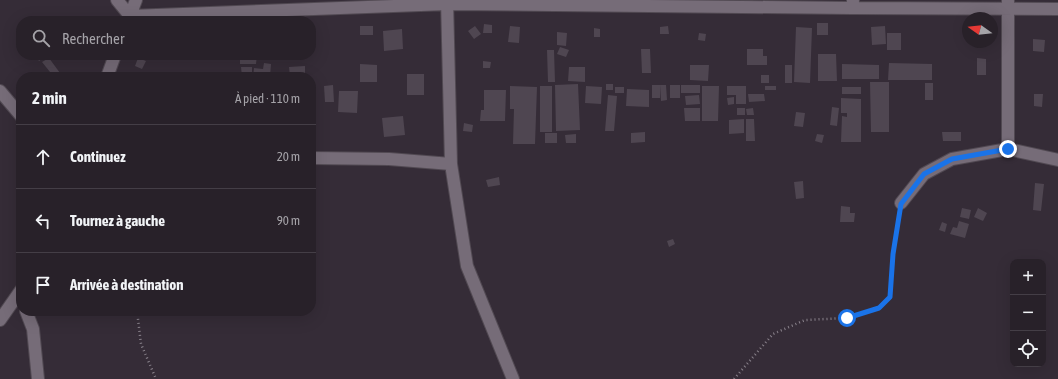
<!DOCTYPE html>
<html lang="fr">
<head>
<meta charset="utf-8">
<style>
  body { margin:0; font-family:"Asap Condensed",sans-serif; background:#302931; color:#f1f3f6 }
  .controls { position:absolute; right:12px; bottom:12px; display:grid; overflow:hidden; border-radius:8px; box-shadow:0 4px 16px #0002 }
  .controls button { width:36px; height:36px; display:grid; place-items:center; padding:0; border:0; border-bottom:1px solid #443e46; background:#282129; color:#f1f3f6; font:20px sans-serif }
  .compass { position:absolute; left:962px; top:12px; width:36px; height:36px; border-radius:50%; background:#282129; box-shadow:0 4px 16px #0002; rotate:285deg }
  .stop { position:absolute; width:12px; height:12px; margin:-9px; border:3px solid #1a73e8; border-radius:50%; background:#fff }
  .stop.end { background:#1a73e8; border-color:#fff; box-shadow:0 1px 4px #0008 }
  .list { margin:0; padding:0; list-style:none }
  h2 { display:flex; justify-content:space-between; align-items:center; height:52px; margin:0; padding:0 16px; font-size:17px }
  h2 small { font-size:13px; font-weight:400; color:#a5a3a8 }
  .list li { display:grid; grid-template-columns:26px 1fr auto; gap:12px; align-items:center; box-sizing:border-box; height:64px; padding:0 16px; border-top:1px solid #443e46 }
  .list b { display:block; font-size:15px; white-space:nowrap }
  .list em { font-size:13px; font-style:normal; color:#a5a3a8 }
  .icon { flex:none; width:22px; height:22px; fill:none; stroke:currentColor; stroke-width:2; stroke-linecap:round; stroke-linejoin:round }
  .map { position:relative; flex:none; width:1058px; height:379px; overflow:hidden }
  .search { position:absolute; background:#282129; box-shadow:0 4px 16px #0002; left:16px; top:16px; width:300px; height:44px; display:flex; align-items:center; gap:10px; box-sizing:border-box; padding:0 14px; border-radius:16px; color:#a5a3a8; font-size:15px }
  .panel { position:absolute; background:#282129; box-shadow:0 4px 16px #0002; left:16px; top:72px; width:300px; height:244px; border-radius:16px }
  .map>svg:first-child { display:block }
</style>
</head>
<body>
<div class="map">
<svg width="1058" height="379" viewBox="0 0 1058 379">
  <rect width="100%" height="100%" fill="#352c37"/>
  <path fill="#4f4651" d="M817 23H828V35H817Z
    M484 24 492 25V33H483Z
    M360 26H373V35H360Z
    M475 26 481 34 474 39 468 31Z
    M510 26 520 27 519 43 508 42Z
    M668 26 669 34H660V27Z
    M885 26 886 44 872 45 871 27Z
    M796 27 812 28 810 83 794 82Z
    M594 28 600 29V37H594Z
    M402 29 403 49 384 51 383 31Z
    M557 32 567 33 566 46 557 45Z
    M699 33 706 34 705 41 698 40Z
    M887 33H901V50H887Z
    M1033 39 1045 40 1044 52 1033 51Z
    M560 47 569 50 566 57 557 54Z
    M641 49H650L651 73H642Z
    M747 49H763V56H767V65H747Z
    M547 50H554L555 82H548Z
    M818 54H836L837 81H818Z
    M35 55H45L46 56 39 61Z
    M240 55H257L256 64H240Z
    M49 58 60 73 54 77 42 62Z
    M138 58 146 61 142 69 135 66Z
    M977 58 986 59V75H977Z
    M483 61 491 62 490 68H483Z
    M264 63 271 64 270 77H253L254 68 263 69Z
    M889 63 932 64V80H888Z
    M360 64 377 65V82H360Z
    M842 64 879 65V79H842Z
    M690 65H709L708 81 690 80Z
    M785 65H792V83H785Z
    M305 66V77H290L289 67Z
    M241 67H252V72H248V77H242Z
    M569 67H585V82L568 81Z
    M407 74H424V95H407Z
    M761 75H769V83H761Z
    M870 82H889V132H871Z
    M925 83H933V100H925Z
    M578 84 580 130 556 131 555 85Z
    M606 84H613V90H606Z
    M333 85 334 102H325L324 86Z
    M652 85H660V98H652Z
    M660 85H666L667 100 661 101Z
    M670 85H680V98H670Z
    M681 85H700V93H681Z
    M510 86 537 87 535 144H513L514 109H510Z
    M540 86H552V132H540Z
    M586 86 602 87 601 104 585 103Z
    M702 86H719L718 121H702Z
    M727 86H746V104H736V95H727Z
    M765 86H776V90H765Z
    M615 87H624V93H615Z
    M842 87H861V94H842Z
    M627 89 649 90V107L626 106Z
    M484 90H506L505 121H480L481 110H484Z
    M339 91H358L357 113 338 112Z
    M748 94H764L765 101 749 102Z
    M1034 94H1043L1042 107 1034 106Z
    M608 95 617 96 614 131H605Z
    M699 95 700 104 686 105 685 96Z
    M734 97V104L728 105 727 98Z
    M841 98 861 99V142H841L842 116 847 117V113H841Z
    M832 107 839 108 837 126 830 125Z
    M684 108H700V121H685Z
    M737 108H745V115H737Z
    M753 108 754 115H747L746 109Z
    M796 112 805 113 803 127 794 126Z
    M403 116 405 135 384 137 382 118Z
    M744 119V133L729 134V120Z
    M746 119H754L755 141H746Z
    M464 123 473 125 472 132 463 131Z
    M645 132V142L631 143V133Z
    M942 132H961V141H943Z
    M545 133H557V143H545Z
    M576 134V143H566L565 135Z
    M817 134 824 135 822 143 815 141Z
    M499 177 500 185 488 187 486 180Z
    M803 181 804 198 796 199 794 182Z
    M1035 183 1044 184 1041 211 1033 210Z
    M841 206 850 207V213H855L854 222H840Z
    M962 208 971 210 969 219 960 217Z
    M978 208 987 213 983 221 974 217Z
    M959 221 969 224 965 238 950 234 953 227 957 228Z
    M942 222 947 224 945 232 939 230Z
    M673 239 675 244 669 247 667 241Z"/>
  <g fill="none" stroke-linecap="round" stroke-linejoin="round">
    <defs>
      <path id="minor" d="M117 0 130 16 447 4 852 8
        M447 0 451 164 467 266 513 379
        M853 1 852 8 1058 9
        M1008 1V149
        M128 21 136 0
        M107 77 115 55
        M0 91 21 116
        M311 158 389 159 451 164
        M901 203 924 174 952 159 1008 149 1058 160
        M26 311 33 329 38 379
        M0 320 21 290"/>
    </defs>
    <use href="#minor" stroke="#514952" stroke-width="14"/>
    <path stroke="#8a838c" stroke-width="2.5" stroke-dasharray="1 3" stroke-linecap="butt" d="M137 311 141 344 156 379
      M734 379 773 334 805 320 847 318 879 308 890 297 893 254 899 216"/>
    <use href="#minor" stroke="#766c78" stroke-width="12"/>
  </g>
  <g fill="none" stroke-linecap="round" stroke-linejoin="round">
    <path stroke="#1a73e8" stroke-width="5" d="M847 318 879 308 890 297 893 254 901 204 924 174 952 159 1008 149"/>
  </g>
</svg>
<div class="controls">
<button>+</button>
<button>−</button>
<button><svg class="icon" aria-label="locate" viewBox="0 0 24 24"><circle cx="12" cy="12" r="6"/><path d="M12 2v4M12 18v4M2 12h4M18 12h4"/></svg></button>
</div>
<svg class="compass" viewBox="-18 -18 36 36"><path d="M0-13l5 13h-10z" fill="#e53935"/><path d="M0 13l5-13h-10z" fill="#a5a3a8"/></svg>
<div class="stop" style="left:847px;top:318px"></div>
<div class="stop end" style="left:1008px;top:149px"></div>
<div class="search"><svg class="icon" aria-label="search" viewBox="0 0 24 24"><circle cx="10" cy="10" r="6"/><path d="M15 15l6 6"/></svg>Rechercher</div>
<section class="panel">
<h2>2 min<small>À pied · 110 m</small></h2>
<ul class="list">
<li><svg class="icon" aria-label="ahead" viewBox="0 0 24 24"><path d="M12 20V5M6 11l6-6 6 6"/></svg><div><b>Continuez</b></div><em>20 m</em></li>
<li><svg class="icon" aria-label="left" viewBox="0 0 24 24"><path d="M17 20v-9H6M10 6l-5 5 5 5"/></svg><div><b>Tournez à gauche</b></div><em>90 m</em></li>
<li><svg class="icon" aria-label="arrive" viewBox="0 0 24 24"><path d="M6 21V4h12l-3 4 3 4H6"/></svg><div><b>Arrivée à destination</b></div></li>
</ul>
</section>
</div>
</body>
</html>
